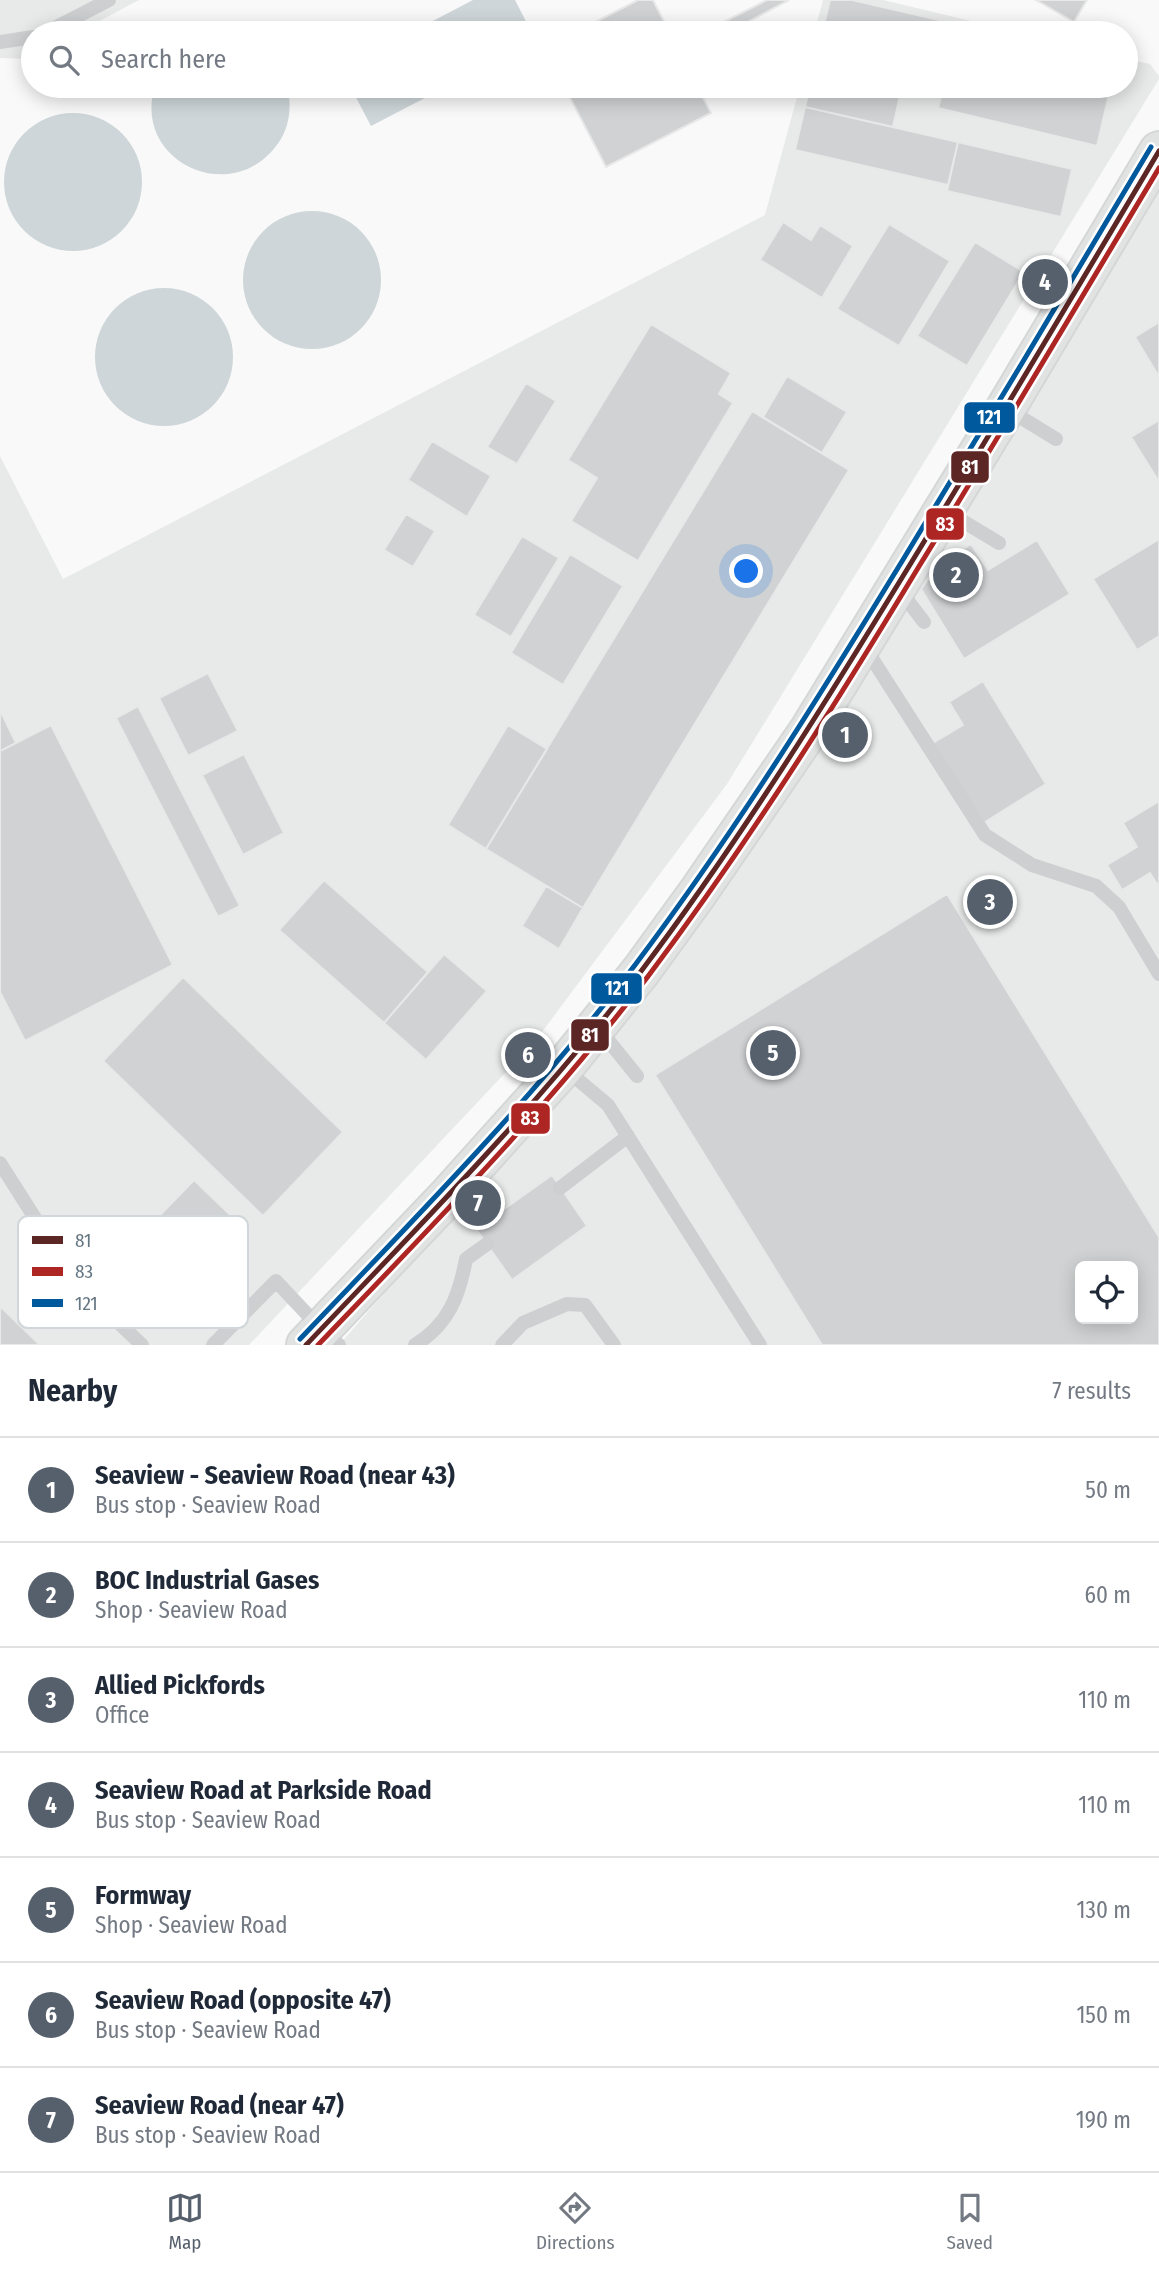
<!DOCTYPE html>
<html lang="en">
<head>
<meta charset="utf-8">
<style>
  body { margin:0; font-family:"Fira Sans Condensed",sans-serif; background:#f6f6f7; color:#1f2937 }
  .controls { position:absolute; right:21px; bottom:21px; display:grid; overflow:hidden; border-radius:10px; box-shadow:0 4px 18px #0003 }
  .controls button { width:63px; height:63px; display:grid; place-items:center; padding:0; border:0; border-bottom:2px solid #e0e1e3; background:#fff; color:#1f2937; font:35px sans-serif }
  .you { position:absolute; left:747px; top:572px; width:24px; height:24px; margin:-18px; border:5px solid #fff; border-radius:50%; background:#1a73e8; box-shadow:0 0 0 10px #1a73e833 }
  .badge { display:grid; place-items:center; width:46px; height:46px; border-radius:50%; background:#56606c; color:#fff; font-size:23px; font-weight:700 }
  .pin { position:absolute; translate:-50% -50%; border:4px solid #fff; box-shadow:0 2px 7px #0006 }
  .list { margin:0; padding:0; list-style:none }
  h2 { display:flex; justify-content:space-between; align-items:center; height:91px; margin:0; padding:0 28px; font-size:30px }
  h2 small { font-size:23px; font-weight:400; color:#747a83 }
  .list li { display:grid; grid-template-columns:46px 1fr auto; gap:21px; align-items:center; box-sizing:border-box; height:105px; padding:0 28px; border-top:2px solid #e0e1e3 }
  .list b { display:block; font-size:26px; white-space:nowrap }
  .list p { margin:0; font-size:23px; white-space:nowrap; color:#747a83 }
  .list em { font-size:23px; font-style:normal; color:#747a83 }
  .icon { flex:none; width:38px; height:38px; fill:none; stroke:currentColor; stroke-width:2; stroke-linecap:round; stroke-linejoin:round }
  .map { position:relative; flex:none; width:1159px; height:1345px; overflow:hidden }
  .search { position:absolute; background:#fff; box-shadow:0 4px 18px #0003; left:21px; right:21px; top:21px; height:77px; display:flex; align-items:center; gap:18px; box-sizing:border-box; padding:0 24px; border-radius:38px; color:#747a83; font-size:26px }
  .sheet { height:826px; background:#fff }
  nav { display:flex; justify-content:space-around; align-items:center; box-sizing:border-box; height:98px; border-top:2px solid #e0e1e3; background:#fff; font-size:19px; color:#747a83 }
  nav a { display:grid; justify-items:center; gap:4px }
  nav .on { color:#56606c }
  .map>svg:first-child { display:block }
</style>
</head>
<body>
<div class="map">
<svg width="1159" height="1345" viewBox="0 0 1159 1345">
  <rect width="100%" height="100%" fill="#f9f9f9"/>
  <path fill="#e8e9e9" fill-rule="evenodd" d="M0 0H139L77 33H33V57L29 59 0 58Z
    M823 0H883L1021 33H814Z
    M1126 59 1150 64 1159 76V79L727 784 536 1040 249 1345H0V456L63 579 765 215 800 86H1126Z
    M1159 187V1345H339L634 1007ZM1080 1266H1133V1319H1080Z"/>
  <path fill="#ced6d9" d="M473 0H515L532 33H410Z
    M155 86H287C292 104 290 126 279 142 233 210 131 161 155 86Z
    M350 86H448L371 126Z
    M4 182a69 69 0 1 1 138 0a69 69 0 1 1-138 0Z
    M243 280a69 69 0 1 1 138 0a69 69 0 1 1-138 0Z
    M95 357a69 69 0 1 1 138 0a69 69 0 1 1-138 0Z"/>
  <path fill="#d0d2d3" stroke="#e8e8e8" stroke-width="2" fill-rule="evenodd" d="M638 0H653L670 33H574Z
    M767 0H789L727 33H702Z
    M830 0H852L952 23 950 33H822Z
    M1036 0H1087L1074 22Z
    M564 86H697L711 113 606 167Z
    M810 86H902L893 127 805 107Z
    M944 86H1111L1097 146 938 108Z
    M805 107 958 142 948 185 795 150Z
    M958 142 1072 169 1061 217 947 191Z
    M783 222 811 240 820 225 853 246 822 298 760 260Z
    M889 224 950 261 899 346 837 309Z
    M975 242 1024 272 967 366 917 336Z
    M1159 322V377L1135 337Z
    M651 324 731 373 719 394 733 403 638 561 571 521 597 478 568 460Z
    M787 376 847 412 822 453 763 417Z
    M526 383 556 401 517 464 487 447Z
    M752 411 849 470 583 908 486 849Z
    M1159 420V482L1131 437Z
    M432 441 491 476 467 517 408 480Z
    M406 514 435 531 413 567 384 550Z
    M522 536 559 558 511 637 474 615Z
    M1159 539V636L1137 650 1093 579Z
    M1037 540 1070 594 964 659 921 589 939 564 971 544 988 570Z
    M570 554 623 586 563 685 511 653Z
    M208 673 238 731 188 756 159 698Z
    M983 681 1046 784 982 824 933 743 963 725 949 702Z
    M138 706 240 906 218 917 116 718Z
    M0 710 16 743 0 751Z
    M51 725 173 965 25 1041 0 992V751Z
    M508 725 547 749 486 849 448 825Z
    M244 754 284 833 243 855 202 775Z
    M1159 801V887L1150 873 1122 890 1107 865 1137 847 1123 823Z
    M324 880 428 972 384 1023 279 930Z
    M546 886 583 908 559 949 522 926Z
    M947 894 1159 1237V1345H822L655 1075ZM1080 1266H1133V1319H1080Z
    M444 954 487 991 426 1060 384 1023Z
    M183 977 343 1132 263 1216 103 1061Z
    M552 1175 587 1226 512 1280 476 1229Z
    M194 1180 246 1230 156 1323 104 1273Z
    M0 1306 40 1345H0Z"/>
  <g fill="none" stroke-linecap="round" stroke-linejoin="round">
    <defs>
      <path id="secondary" d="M306 1345 447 1197 563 1068 641 971 699 891 810 729 1006 408 1159 151"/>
    </defs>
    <use href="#secondary" stroke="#d5d6d7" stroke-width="42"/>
    <path stroke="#cecfd0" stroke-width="14" d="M45 33 109 0
      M0 42 33 37
      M1007 409 1056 439
      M946 511 999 543
      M898 588 924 622
      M864 646 985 835 1032 865 1096 886 1119 907 1159 974
      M599 1029 637 1076
      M564 1068 608 1105 760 1345
      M0 1163 75 1281 142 1345
      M560 1188 628 1136
      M75 1281 107 1251
      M213 1345 276 1281 321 1329 339 1345
      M415 1345C449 1324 459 1296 466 1259L487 1244
      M502 1345 523 1323 567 1304 585 1305 614 1345"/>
    <use href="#secondary" stroke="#e1e2e2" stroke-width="38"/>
    <defs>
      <path id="bus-1" d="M306 1345C421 1224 540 1104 642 970 740 840 826 702 911 563 995 426 1077 289 1159 151"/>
      <path id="bus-2" d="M318 1345C432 1226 549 1107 649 975 747 845 834 707 918 568 1000 435 1079 302 1159 168"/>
      <path id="bus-3" d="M300 1339C415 1218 534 1098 635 965 733 835 819 697 904 558 987 422 1070 284 1151 147"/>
    </defs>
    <use href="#bus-1" stroke="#fff" stroke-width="10"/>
    <use href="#bus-2" stroke="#fff" stroke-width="10"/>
    <use href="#bus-3" stroke="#fff" stroke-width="10"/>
    <use href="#bus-1" stroke="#5c2624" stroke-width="5"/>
    <use href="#bus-2" stroke="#ad2624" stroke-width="5"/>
    <use href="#bus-3" stroke="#00599c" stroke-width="5"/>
  </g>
  <rect x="18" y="1216" width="230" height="112" rx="10" fill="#fff" stroke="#d1d6da" stroke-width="2"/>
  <rect x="32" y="1236" width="31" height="8" fill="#5c2624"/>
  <rect x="32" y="1267" width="31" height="9" fill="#ad2624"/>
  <rect x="32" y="1299" width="31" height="8" fill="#00599c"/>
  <g font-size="19" fill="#657683">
    <text x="75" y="1247">81</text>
    <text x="75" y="1278">83</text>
    <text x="75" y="1310">121</text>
  </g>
  <g stroke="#fff" stroke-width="2.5">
    <rect x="963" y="401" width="53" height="33" rx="7" fill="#00599c"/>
    <rect x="950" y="450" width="40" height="34" rx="7" fill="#5c2624"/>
    <rect x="925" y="507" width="40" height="34" rx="7" fill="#ad2624"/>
    <rect x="590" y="972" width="53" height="33" rx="7" fill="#00599c"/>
    <rect x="570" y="1018" width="40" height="34" rx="7" fill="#5c2624"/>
    <rect x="510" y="1102" width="41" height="33" rx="7" fill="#ad2624"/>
  </g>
  <g font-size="19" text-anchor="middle" font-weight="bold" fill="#fff">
    <text x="989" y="424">121</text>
    <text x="970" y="474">81</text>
    <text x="945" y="531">83</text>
    <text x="617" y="995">121</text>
    <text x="590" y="1042">81</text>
    <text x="530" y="1125">83</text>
  </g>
</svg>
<div class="controls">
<button><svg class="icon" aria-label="locate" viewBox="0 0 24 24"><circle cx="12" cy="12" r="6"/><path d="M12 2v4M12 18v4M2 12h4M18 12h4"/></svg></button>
</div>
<div class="you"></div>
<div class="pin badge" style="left:845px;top:735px">1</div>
<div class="pin badge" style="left:956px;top:575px">2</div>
<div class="pin badge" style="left:990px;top:902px">3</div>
<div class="pin badge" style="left:1045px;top:282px">4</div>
<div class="pin badge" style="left:773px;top:1053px">5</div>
<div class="pin badge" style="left:528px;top:1055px">6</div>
<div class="pin badge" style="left:478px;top:1203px">7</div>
<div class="search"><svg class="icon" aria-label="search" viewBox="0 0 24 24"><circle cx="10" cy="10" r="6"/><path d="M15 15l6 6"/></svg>Search here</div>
</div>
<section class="sheet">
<h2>Nearby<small>7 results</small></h2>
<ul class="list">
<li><span class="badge">1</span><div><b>Seaview - Seaview Road (near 43)</b><p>Bus stop · Seaview Road</p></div><em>50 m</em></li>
<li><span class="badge">2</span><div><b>BOC Industrial Gases</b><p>Shop · Seaview Road</p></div><em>60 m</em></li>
<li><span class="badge">3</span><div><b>Allied Pickfords</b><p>Office</p></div><em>110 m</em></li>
<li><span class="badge">4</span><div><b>Seaview Road at Parkside Road</b><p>Bus stop · Seaview Road</p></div><em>110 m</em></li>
<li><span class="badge">5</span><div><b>Formway</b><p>Shop · Seaview Road</p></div><em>130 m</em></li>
<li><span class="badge">6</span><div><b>Seaview Road (opposite 47)</b><p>Bus stop · Seaview Road</p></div><em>150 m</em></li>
<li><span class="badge">7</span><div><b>Seaview Road (near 47)</b><p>Bus stop · Seaview Road</p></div><em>190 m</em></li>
</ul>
</section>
<nav>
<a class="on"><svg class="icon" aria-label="map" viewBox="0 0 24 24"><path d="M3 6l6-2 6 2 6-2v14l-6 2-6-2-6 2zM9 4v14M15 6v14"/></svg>Map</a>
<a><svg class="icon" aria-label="directions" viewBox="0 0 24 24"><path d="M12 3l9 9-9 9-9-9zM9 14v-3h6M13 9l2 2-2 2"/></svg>Directions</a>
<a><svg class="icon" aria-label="saved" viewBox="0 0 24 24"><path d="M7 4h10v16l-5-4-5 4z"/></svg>Saved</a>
</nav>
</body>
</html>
